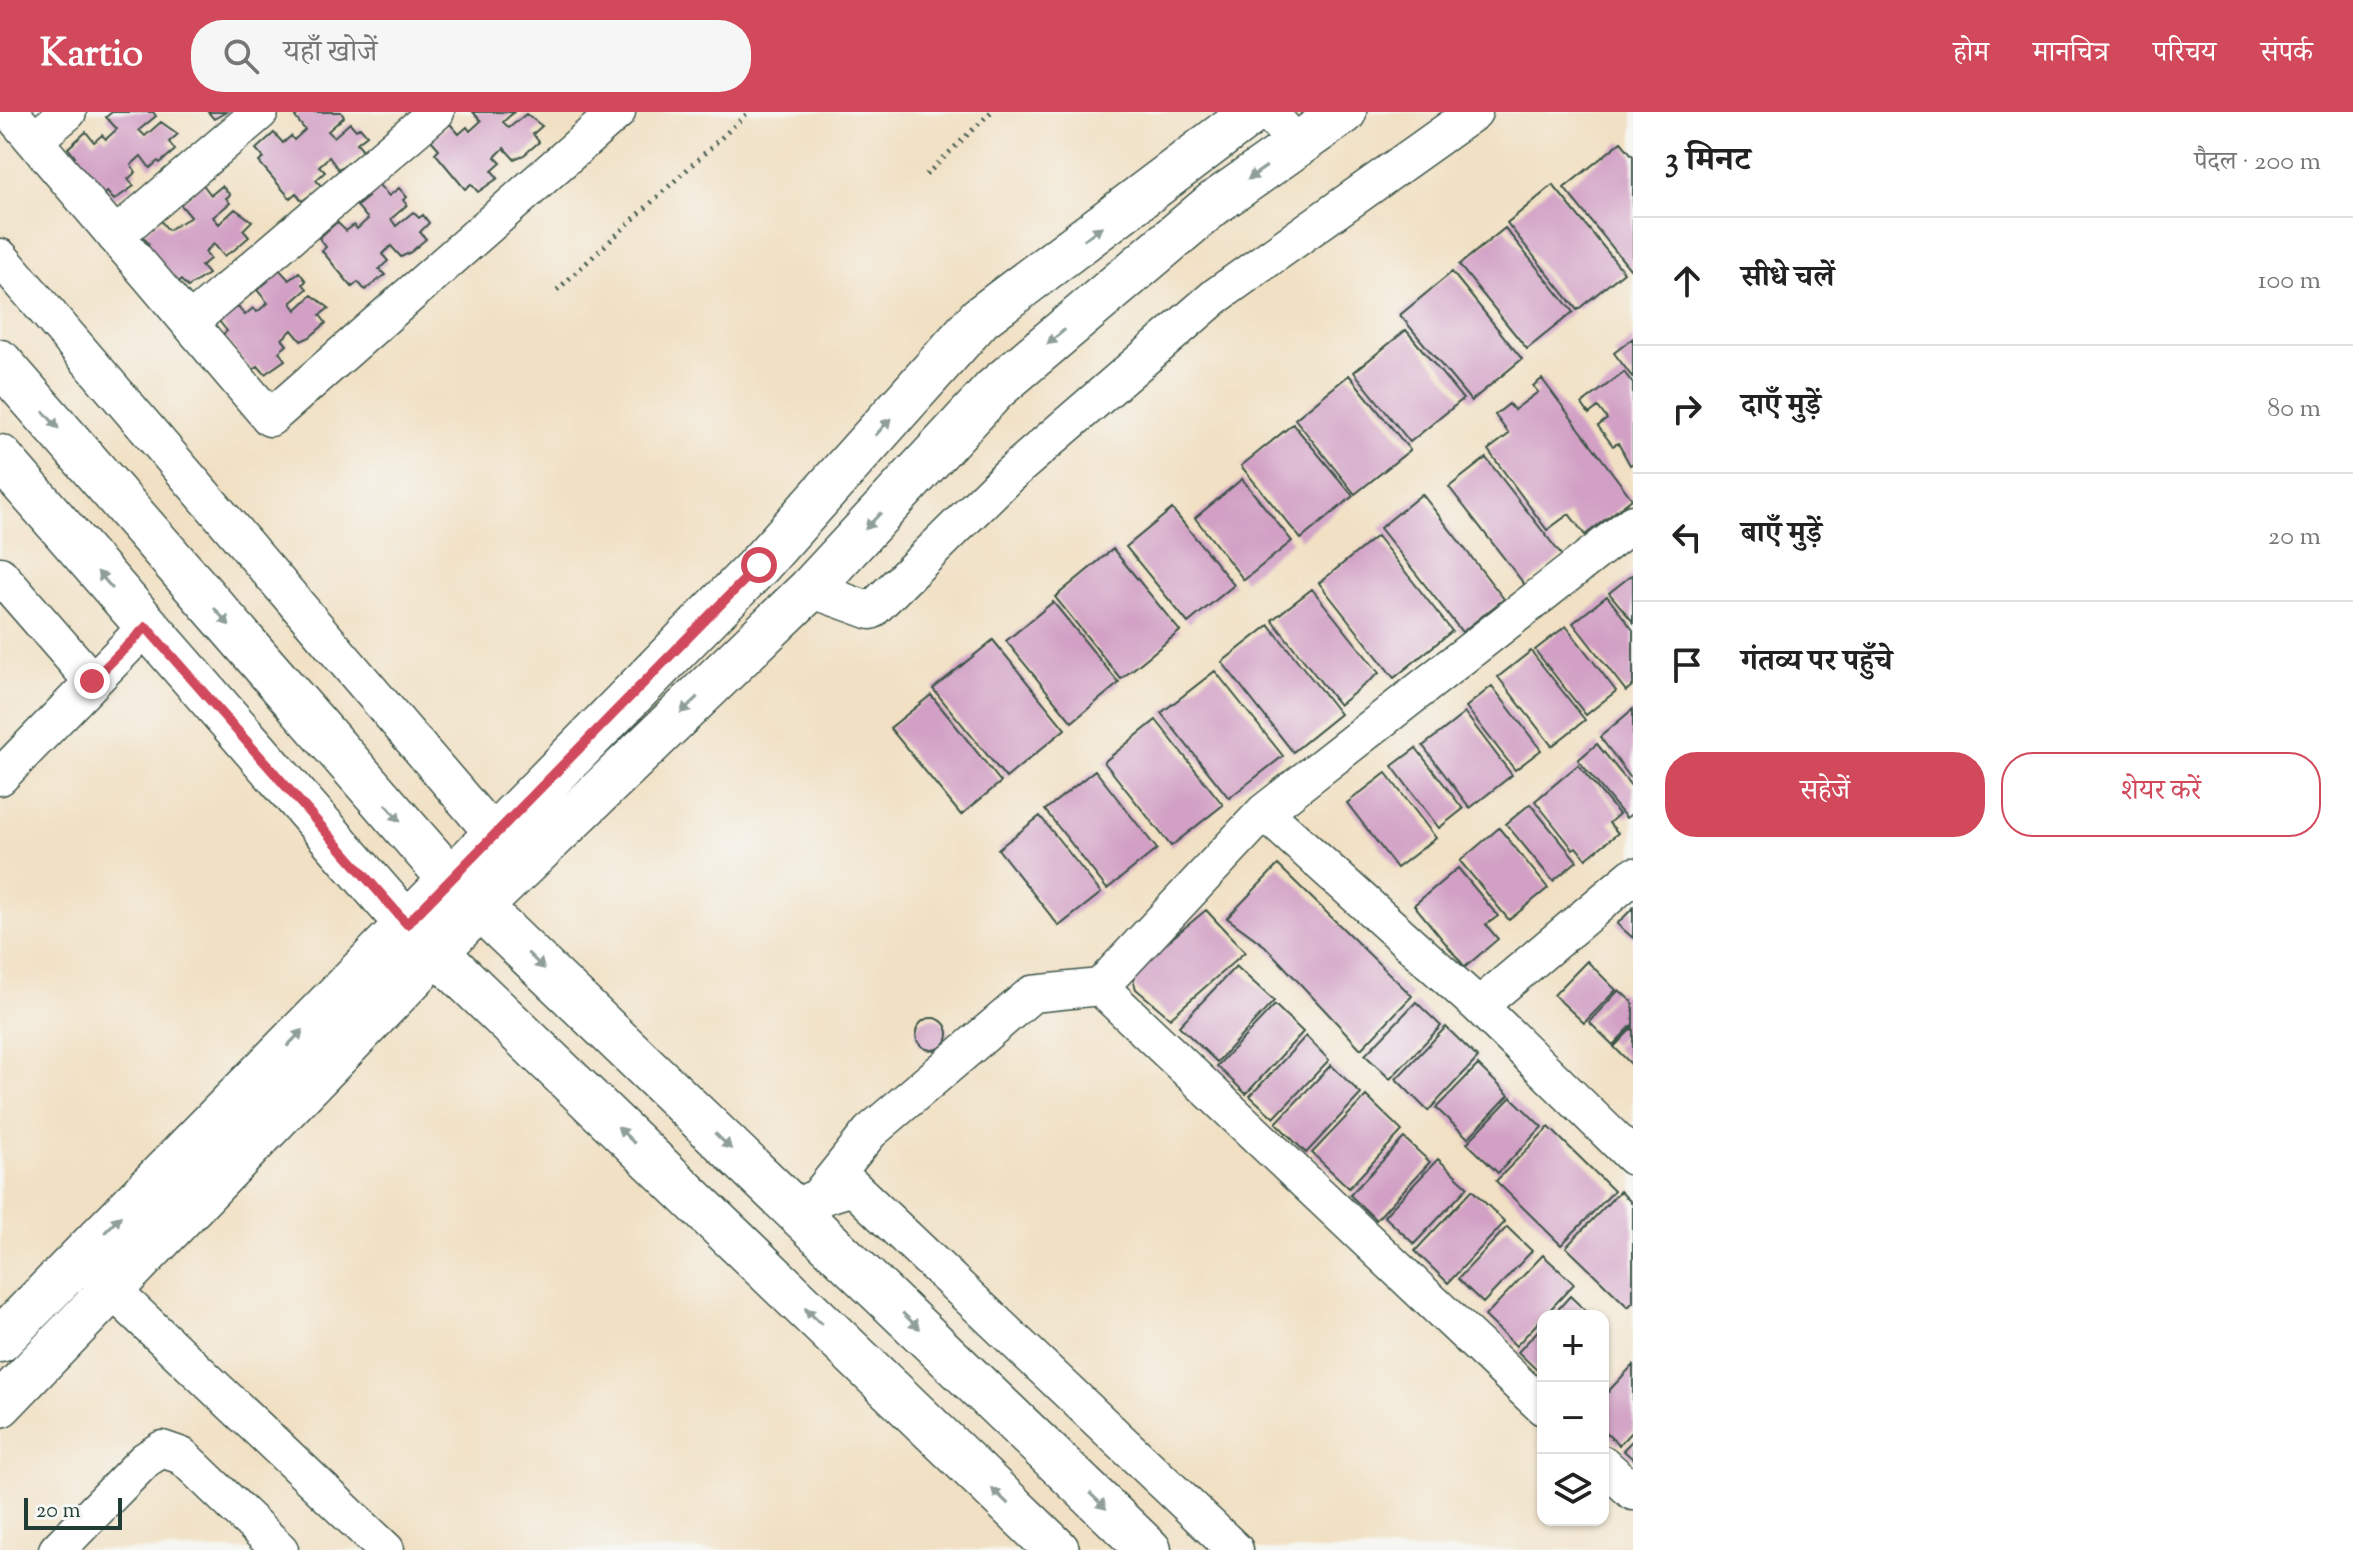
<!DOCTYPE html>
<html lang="hi">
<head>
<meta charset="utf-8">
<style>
  body { margin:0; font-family:"Sorts Mill Goudy","Noto Serif Devanagari",serif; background:#f6f6f6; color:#222 }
  .controls { position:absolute; right:24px; bottom:24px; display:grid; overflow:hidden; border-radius:16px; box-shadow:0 2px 6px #0004 }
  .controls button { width:72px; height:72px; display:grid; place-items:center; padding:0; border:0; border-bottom:2px solid #e0e0e0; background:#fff; color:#222; font:40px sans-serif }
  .scale { position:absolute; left:24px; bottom:20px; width:98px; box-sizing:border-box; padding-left:8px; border:4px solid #1f3d34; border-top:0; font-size:22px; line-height:28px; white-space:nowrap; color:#1f3d34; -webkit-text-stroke:6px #f6f6f2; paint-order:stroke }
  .stop { position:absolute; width:24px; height:24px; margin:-18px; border:6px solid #d1495b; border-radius:50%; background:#fff }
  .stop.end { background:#d1495b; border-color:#fff; box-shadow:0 2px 8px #0008 }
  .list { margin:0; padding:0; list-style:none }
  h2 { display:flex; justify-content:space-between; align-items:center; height:104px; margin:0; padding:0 32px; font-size:34px }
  h2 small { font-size:26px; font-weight:400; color:#767676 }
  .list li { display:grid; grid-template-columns:52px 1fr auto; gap:24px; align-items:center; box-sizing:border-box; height:128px; padding:0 32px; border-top:2px solid #e0e0e0 }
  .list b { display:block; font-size:30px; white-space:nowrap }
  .list em { font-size:26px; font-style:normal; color:#767676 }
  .actions { display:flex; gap:16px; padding:24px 32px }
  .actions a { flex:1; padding:18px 0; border:2px solid #d1495b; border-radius:32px; text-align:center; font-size:28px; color:#d1495b }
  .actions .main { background:#d1495b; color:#fff }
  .icon { flex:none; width:44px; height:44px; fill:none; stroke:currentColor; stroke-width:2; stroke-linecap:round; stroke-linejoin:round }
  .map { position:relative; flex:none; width:1633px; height:1438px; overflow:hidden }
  header { display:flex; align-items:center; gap:48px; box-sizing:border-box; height:112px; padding:0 40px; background:#d1495b; color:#fff }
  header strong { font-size:38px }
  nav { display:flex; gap:44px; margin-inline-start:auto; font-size:28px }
  .search { width:560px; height:72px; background:#f6f6f6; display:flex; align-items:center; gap:20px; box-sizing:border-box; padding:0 28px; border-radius:32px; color:#767676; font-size:30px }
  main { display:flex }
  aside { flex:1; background:#fff }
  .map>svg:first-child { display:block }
</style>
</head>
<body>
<header>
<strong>Kartio</strong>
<div class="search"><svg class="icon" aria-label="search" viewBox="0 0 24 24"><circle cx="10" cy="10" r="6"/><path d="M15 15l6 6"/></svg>यहाँ खोजें</div>
<nav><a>होम</a><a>मानचित्र</a><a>परिचय</a><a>संपर्क</a></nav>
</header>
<main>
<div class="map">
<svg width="1633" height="1438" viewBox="0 0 1633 1438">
  <rect width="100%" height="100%" fill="#f6f6f2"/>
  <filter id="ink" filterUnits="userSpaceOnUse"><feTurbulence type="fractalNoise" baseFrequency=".0125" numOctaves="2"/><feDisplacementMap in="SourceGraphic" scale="16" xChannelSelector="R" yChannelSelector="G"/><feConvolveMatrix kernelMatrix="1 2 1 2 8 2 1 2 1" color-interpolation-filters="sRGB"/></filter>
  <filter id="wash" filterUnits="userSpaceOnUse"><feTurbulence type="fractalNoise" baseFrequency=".006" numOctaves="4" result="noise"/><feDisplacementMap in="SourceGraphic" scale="32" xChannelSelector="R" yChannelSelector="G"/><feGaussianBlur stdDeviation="1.8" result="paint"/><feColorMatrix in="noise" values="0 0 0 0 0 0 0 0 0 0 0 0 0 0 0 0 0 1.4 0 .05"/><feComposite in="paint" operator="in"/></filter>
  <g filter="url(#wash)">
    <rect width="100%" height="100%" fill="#f1e0c3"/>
    <g id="blocks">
      <path fill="#d2a0c5" d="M112 0H153L156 4 139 18 145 24 161 10 178 22 169 30 175 38 160 51 158 49 150 56 141 44 131 53 136 60 128 67 134 74 114 88 107 80 101 85 70 49 75 45 68 36 86 20 94 30 102 23 106 27 117 17 106 5Z
        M208 0H226L214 7Z
        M301 0H341L344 5 328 19 334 25 350 11 356 18 360 15 367 23 357 31 364 39 348 52 338 57 329 45 319 54 325 60 316 68 322 75 302 89 296 81 290 86 259 50 264 46 256 37 274 21 283 31 291 24 294 28 305 18 295 5Z
        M473 0H514L503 10 509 16 526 2 542 14 533 22 539 30 524 43 514 47 504 36 495 45 501 51 492 59 498 66 478 80 471 72 465 77 435 41 439 37 431 28 450 12 459 22 467 15 470 19 481 9Z
        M1621 30 1633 44V154L1630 157 1564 76Z
        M198 66 211 83 222 74 230 83 226 86 230 91 213 105 219 112 235 97 252 109 243 118 249 125 234 138 224 144 214 132 205 140 210 147 201 154 208 162 188 175 181 168 175 173 144 137 149 132 141 123 160 108 168 118 191 105 180 92 191 83Z
        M375 69 389 84 399 76 407 85 403 88 407 93 391 107 396 114 413 100 419 106 423 103 429 111 420 120 426 127 411 140 401 145 391 134 382 142 388 149 379 157 385 163 365 178 358 170 352 175 322 139 326 135 319 126 337 110 346 119 354 113 357 117 368 107 357 94 368 85 363 79Z
        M1553 73 1624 160 1577 198 1507 111Z
        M1505 116 1573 200 1527 237 1459 153Z
        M275 153 289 168 299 160 306 169 303 172 307 177 291 191 296 198 312 183 329 196 320 203 326 211 310 225 301 229 292 218 282 227 287 233 279 240 285 248 265 262 258 254 252 259 222 223 227 219 219 209 237 194 245 203 253 196 257 200 268 191 257 178 268 169 263 163Z
        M1452 160 1522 247 1471 289 1400 203Z
        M1406 218 1463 287 1410 330 1354 260Z
        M1633 226V266L1614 241Z
        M1624 260 1633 272V351L1630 353 1618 331 1613 334 1598 314 1607 307 1598 295 1589 302 1582 292Z
        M1349 263 1410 338 1355 382 1295 307Z
        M1542 267 1632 387 1585 423 1569 402 1547 418 1488 338 1509 322 1495 303 1509 292 1514 298 1538 280 1533 274Z
        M1293 312 1353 384 1301 427 1241 354Z
        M1486 346 1562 444 1525 473 1449 375Z
        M1242 367 1292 429 1244 468 1195 406Z
        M1422 382 1504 487 1462 520 1380 416Z
        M1172 397 1234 473 1188 511 1126 435Z
        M1377 424 1452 519 1394 566 1319 471Z
        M1113 437 1180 519 1121 567 1055 485Z
        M1633 462V510L1609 481Z
        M1312 477 1379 561 1339 593 1272 508Z
        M1607 484 1633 518V573L1626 579 1573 511Z
        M1053 490 1119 571 1072 610 1006 529Z
        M1269 513 1340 602 1293 640 1222 550Z
        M1566 514 1616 579 1586 603 1535 538Z
        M993 528 1065 617 1006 666 933 577Z
        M1531 539 1585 608 1552 634 1498 565Z
        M1215 559 1283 644 1229 686 1161 601Z
        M1492 574 1541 638 1515 658 1466 595Z
        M931 583 1001 670 961 703 890 616Z
        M1633 597V669L1600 625Z
        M1465 601 1512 663 1470 696 1423 634Z
        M1156 608 1223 693 1171 734 1104 650Z
        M1597 632 1633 676V701L1626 706 1578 648Z
        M1416 636 1463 697 1439 716 1392 654Z
        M1578 653 1619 702 1609 711 1618 721 1586 747 1576 735 1573 737 1535 689Z
        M1095 658 1157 737 1107 777 1045 698Z
        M1386 661 1436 726 1397 756 1347 691Z
        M1530 692 1577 749 1553 769 1506 712Z
        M1040 704 1101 781 1059 814 998 737Z
        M1499 716 1548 776 1509 808 1460 749Z
        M1278 753 1412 884 1361 937 1265 834 1227 806Z
        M1458 756 1498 804 1486 813 1498 827 1465 855 1414 793Z
        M1633 796V826L1617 812Z
        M1206 798 1245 840 1170 906 1136 877 1133 867 1148 846Z
        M1587 849 1616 878 1584 911 1554 883Z
        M1236 854 1274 889 1217 950 1179 914Z
        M1619 878 1633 891V912L1613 933 1589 910Z
        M1416 890 1441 914 1390 967 1365 943Z
        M1275 893 1303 920 1246 982 1217 954Z
        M916 922a16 16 0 1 1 32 0a16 16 0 1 1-32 0Z
        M1446 915 1478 946 1428 999 1396 967Z
        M1633 915V954L1614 935Z
        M1306 924 1329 948 1274 1006 1250 984Z
        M1331 953 1361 982 1306 1041 1276 1011Z
        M1478 953 1509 983 1468 1026 1436 996Z
        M1366 984 1402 1019 1349 1076 1312 1041Z
        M1511 985 1542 1015 1498 1061 1467 1031Z
        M1549 1015 1614 1079 1561 1133 1496 1069Z
        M1404 1026 1430 1050 1376 1108 1350 1083Z
        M1438 1047 1468 1075 1414 1132 1384 1104Z
        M1472 1078 1505 1110 1448 1171 1415 1139Z
        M1620 1079 1633 1092V1190L1628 1195 1566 1135Z
        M1507 1115 1532 1139 1483 1191 1458 1167Z
        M1543 1143 1574 1172 1516 1234 1485 1204Z
        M1570 1184 1591 1204H1552Z
        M1543 1213V1264L1518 1240Z
        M1633 1253V1318L1619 1333 1603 1318V1285Z
        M1633 1328V1347L1623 1338Z"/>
    </g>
  </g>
  <g filter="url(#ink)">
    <use href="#blocks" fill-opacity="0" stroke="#3e5549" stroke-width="2"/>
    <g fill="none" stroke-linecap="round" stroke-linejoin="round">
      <defs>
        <path id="street" d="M10 0 270 306 617 0
          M1269 0 1297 33
          M34 28 68 0
          M115 124 260 0
          M0 145 494 723
          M189 211 436 0
          M0 463 92 569
          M810 477 871 499 1008 364 1216 184 1474 0
          M0 665 146 515
          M1264 700 1479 894 1633 1045
          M1100 875 1543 1295
          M1479 894 1633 764
          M817 1086 870 1020 1032 882 1100 875 1264 700 1633 411
          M811 1088 853 1075 1235 1438
          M92 1159 386 1438
          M1603 1352 1633 1380
          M57 1438 145 1348 162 1337 182 1344 280 1438"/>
        <path id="secondary" d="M0 250 451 768 1149 1438
          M0 345 407 812 1057 1438
          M0 1228 759 453 980 206 1253 0
          M0 1293 480 795 810 477 995 277 1213 92 1344 0"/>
      </defs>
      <use href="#street" stroke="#3e5549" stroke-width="39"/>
      <use href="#secondary" stroke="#3e5549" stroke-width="47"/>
      <path stroke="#3e5549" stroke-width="5" stroke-dasharray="2 6" stroke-linecap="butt" d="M926 63 991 0
        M557 178 749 0"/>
      <use href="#street" stroke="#fff" stroke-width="36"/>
      <use href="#secondary" stroke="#fff" stroke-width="44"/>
    </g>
    <defs><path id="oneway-solid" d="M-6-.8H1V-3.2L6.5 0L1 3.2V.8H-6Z" transform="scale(2)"/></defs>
    <g fill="#8f9e9a">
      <use href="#oneway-solid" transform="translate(1257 61) rotate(145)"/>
      <use href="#oneway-solid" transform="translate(1093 121) rotate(-37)"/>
      <use href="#oneway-solid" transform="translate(1056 225) rotate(140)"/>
      <use href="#oneway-solid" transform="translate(51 308) rotate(49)"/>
      <use href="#oneway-solid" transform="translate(883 315) rotate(-48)"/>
      <use href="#oneway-solid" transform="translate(873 409) rotate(133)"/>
      <use href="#oneway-solid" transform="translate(105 468) rotate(-131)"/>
      <use href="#oneway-solid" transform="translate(222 505) rotate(49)"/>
      <use href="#oneway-solid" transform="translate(689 593) rotate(136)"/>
      <use href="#oneway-solid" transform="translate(393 701) rotate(49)"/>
      <use href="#oneway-solid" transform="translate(536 849) rotate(44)"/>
      <use href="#oneway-solid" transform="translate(295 926) rotate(-46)"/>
      <use href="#oneway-solid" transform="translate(626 1023) rotate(-136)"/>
      <use href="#oneway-solid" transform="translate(723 1029) rotate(44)"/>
      <use href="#oneway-solid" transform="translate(113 1112) rotate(-46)"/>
      <use href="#oneway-solid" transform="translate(813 1204) rotate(-136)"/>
      <use href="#oneway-solid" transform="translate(911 1209) rotate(44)"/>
      <use href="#oneway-solid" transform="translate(1000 1384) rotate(-136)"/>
      <use href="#oneway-solid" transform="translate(1098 1389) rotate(44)"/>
    </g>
  </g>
  <g fill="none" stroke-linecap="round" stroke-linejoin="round" filter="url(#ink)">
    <path stroke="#d1495b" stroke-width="10" d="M92 569 146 515 407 812 759 453"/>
  </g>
</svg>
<div class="controls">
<button>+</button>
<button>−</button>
<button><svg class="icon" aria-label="layers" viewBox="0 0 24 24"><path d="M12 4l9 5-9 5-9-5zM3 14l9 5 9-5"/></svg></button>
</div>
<div class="scale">20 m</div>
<div class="stop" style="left:759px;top:453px"></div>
<div class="stop end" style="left:92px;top:569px"></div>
</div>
<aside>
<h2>3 मिनट<small>पैदल · 200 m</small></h2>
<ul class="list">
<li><svg class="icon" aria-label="ahead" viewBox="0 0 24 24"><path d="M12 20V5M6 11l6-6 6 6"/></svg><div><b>सीधे चलें</b></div><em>100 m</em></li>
<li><svg class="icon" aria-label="right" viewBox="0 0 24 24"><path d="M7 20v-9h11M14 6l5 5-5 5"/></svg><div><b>दाएँ मुड़ें</b></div><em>80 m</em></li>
<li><svg class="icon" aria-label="left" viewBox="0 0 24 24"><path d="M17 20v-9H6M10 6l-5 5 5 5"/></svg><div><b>बाएँ मुड़ें</b></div><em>20 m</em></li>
<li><svg class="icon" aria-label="arrive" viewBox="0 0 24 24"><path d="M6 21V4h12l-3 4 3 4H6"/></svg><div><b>गंतव्य पर पहुँचे</b></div></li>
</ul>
<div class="actions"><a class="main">सहेजें</a><a>शेयर करें</a></div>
</aside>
</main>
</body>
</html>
